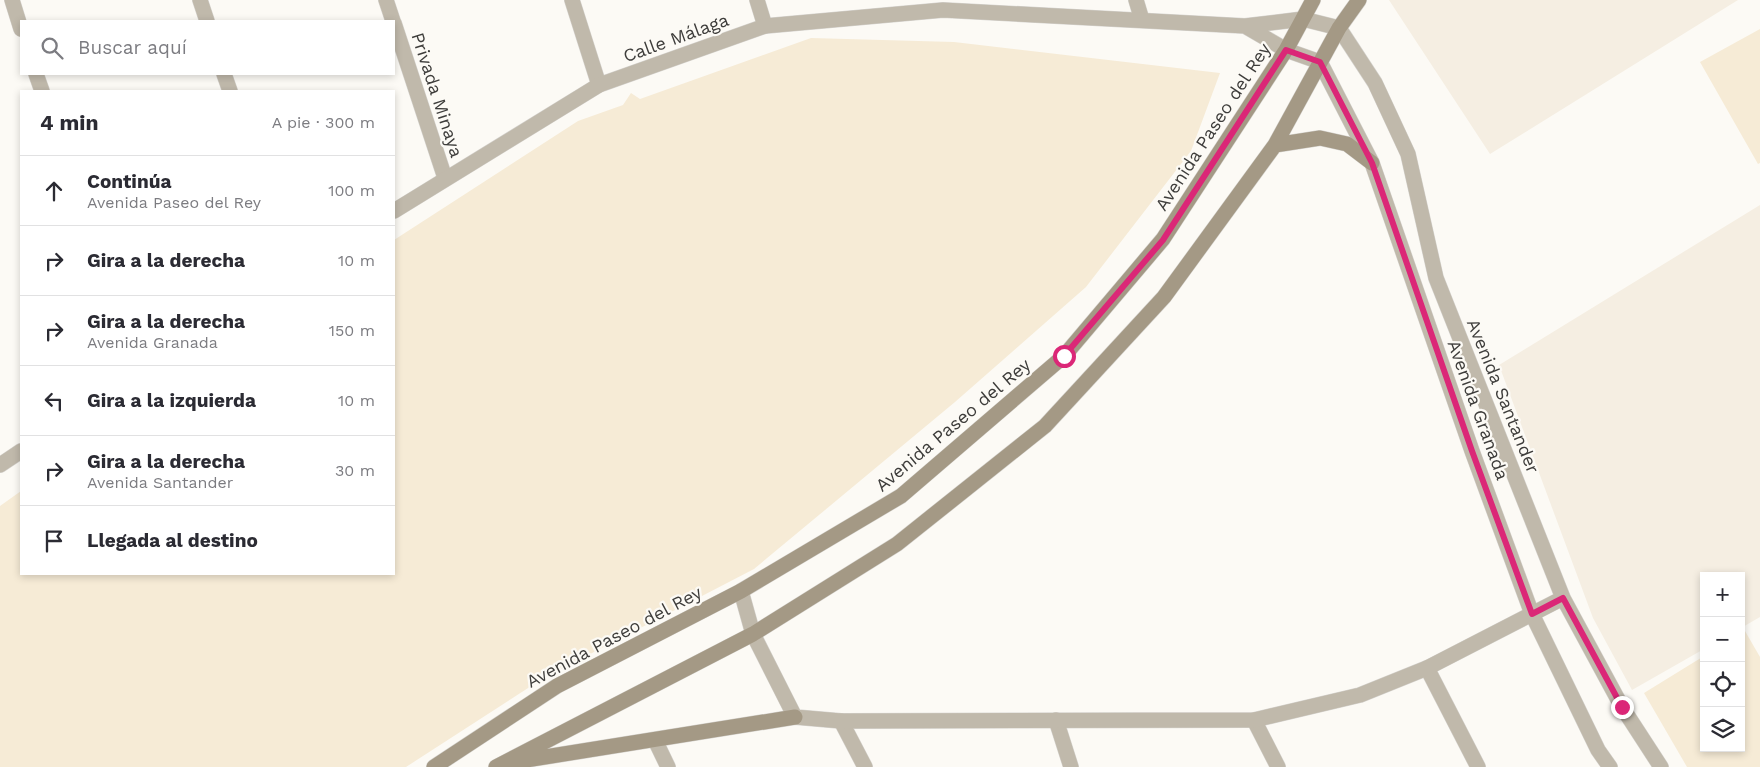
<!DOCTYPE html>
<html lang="es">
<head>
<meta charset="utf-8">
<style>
  body { margin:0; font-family:"Work Sans",sans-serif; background:#f2f2f3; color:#2b2b33 }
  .controls { position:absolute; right:15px; bottom:15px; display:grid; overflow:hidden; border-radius:0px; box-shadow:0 2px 8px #0003 }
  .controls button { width:45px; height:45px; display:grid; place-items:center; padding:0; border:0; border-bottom:1px solid #e1e1e2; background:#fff; color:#2b2b33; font:25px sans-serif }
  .stop { position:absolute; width:15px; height:15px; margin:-11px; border:4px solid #db2777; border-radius:50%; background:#fff }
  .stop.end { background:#db2777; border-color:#fff; box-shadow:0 1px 5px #0008 }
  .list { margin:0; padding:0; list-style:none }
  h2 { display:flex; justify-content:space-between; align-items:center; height:65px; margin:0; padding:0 20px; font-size:21px }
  h2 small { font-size:16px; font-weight:400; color:#7c7c81 }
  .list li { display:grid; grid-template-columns:32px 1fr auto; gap:15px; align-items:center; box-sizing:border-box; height:70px; padding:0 20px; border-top:1px solid #e1e1e2 }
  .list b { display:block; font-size:19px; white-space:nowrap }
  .list p { margin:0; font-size:16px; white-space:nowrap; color:#7c7c81 }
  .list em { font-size:16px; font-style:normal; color:#7c7c81 }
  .icon { flex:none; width:28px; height:28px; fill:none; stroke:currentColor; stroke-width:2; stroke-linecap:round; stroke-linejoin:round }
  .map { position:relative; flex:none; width:1760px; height:767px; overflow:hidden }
  .search { position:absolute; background:#fff; box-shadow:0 2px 8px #0003; left:20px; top:20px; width:375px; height:55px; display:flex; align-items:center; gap:12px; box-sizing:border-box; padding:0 18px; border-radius:0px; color:#7c7c81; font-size:19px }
  .panel { position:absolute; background:#fff; box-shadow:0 2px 8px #0003; left:20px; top:90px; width:375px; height:485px; border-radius:0px }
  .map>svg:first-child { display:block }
</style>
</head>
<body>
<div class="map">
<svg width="1760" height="767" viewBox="0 0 1760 767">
  <rect width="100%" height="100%" fill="#fcfaf5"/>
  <path fill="#f5eee2" d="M1389 0H1738L1490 154Z
    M1760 205V617L1741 628V576H1704V649L1632 690 1593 618 1499 365Z"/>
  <path fill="#f6ebd6" d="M1760 29V163L1758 164 1700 62Z
    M811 38 954 42 1220 73 1191 151 1086 287 955 402 754 569 542 679 406 767H0V506L21 491V574H394V240L578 121 623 105 631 93 640 99Z
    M1745 631 1760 657V767H1687L1644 693 1704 656V748H1741V633Z"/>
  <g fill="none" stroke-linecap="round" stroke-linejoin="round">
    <defs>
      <path id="lane" d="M12 0 21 29
        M200 0 207 21
        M386 0 393 21
        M572 0 599 85
        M757 0 765 26
        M1136 0 1142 20
        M394 23 445 178
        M36 74 42 91
        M224 74 230 91
        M1427 668 1478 767
        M1056 720 1071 767
        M1254 720 1278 767
        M841 721 865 767
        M655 740 668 767"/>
      <path id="street" d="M1245 26 1286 50 1320 62 1372 163 1472 451 1532 614 1598 750 1610 767
        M394 211 599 85 765 26 943 10 1245 26 1303 19 1339 28 1375 83 1408 154 1436 278 1563 598 1622 707 1661 767
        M0 465 21 451
        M741 591 753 634 795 717 841 721 1254 720 1360 695 1427 668 1563 598"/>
      <path id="secondary" d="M1275 145 1320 138 1347 144 1372 163
        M514 762 795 717
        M434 767 557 686 741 591 901 496 1064 356 1163 239 1286 50 1313 0
        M496 767 753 634 897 544 1045 426 1164 297 1275 145 1339 28 1359 0"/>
    </defs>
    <use href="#lane" stroke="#d6d4d0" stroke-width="16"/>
    <use href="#street" stroke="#d6d4d0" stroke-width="16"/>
    <use href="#secondary" stroke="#d6d4d0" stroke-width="16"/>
    <use href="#lane" stroke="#c0b9ab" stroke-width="15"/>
    <use href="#street" stroke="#c0b9ab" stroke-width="15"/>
    <use href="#secondary" stroke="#a49985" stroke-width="15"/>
  </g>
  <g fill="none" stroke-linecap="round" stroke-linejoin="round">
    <path stroke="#db2777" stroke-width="6" d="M1064 356 1163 240 1286 50 1320 62 1372 163 1472 451 1532 614 1563 598 1622 707"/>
  </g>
  <g text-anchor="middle" stroke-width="4.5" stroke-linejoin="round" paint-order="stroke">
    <g font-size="18" fill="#3e3d3b" stroke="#fcfaf5">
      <text transform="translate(676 38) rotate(-20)" y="6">Calle Málaga</text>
      <text transform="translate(437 95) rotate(72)" y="6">Privada Minaya</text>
      <text transform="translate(1213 127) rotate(-57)" y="6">Avenida Paseo del Rey</text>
      <text transform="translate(1503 396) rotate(68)" y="6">Avenida Santander</text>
      <text transform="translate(1478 410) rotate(70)" y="6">Avenida Granada</text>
      <text transform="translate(953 425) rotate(-40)" y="6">Avenida Paseo del Rey</text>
      <text transform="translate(614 637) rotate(-28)" y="6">Avenida Paseo del Rey</text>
    </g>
  </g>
</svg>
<div class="controls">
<button>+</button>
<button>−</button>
<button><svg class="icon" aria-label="locate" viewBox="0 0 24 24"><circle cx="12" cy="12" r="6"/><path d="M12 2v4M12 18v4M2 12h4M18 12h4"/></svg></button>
<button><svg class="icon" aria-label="layers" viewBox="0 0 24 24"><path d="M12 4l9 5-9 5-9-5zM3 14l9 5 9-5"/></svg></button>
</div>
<div class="stop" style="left:1064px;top:356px"></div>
<div class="stop end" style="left:1622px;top:707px"></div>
<div class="search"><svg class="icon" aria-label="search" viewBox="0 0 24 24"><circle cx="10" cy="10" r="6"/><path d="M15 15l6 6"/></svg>Buscar aquí</div>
<section class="panel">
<h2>4 min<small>A pie · 300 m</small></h2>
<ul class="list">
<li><svg class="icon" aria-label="ahead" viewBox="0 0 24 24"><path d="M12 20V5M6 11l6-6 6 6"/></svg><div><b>Continúa</b><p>Avenida Paseo del Rey</p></div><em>100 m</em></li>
<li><svg class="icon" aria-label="right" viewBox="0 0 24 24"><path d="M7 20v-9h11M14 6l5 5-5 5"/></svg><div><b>Gira a la derecha</b></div><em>10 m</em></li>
<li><svg class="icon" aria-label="right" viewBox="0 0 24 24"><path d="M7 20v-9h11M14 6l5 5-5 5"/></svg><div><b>Gira a la derecha</b><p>Avenida Granada</p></div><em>150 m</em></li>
<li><svg class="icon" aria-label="left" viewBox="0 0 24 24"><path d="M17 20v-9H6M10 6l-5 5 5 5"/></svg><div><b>Gira a la izquierda</b></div><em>10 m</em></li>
<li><svg class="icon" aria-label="right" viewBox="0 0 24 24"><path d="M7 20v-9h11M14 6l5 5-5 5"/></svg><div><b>Gira a la derecha</b><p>Avenida Santander</p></div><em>30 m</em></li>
<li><svg class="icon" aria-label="arrive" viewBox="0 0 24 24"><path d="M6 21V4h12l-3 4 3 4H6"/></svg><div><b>Llegada al destino</b></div></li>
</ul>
</section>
</div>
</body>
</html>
